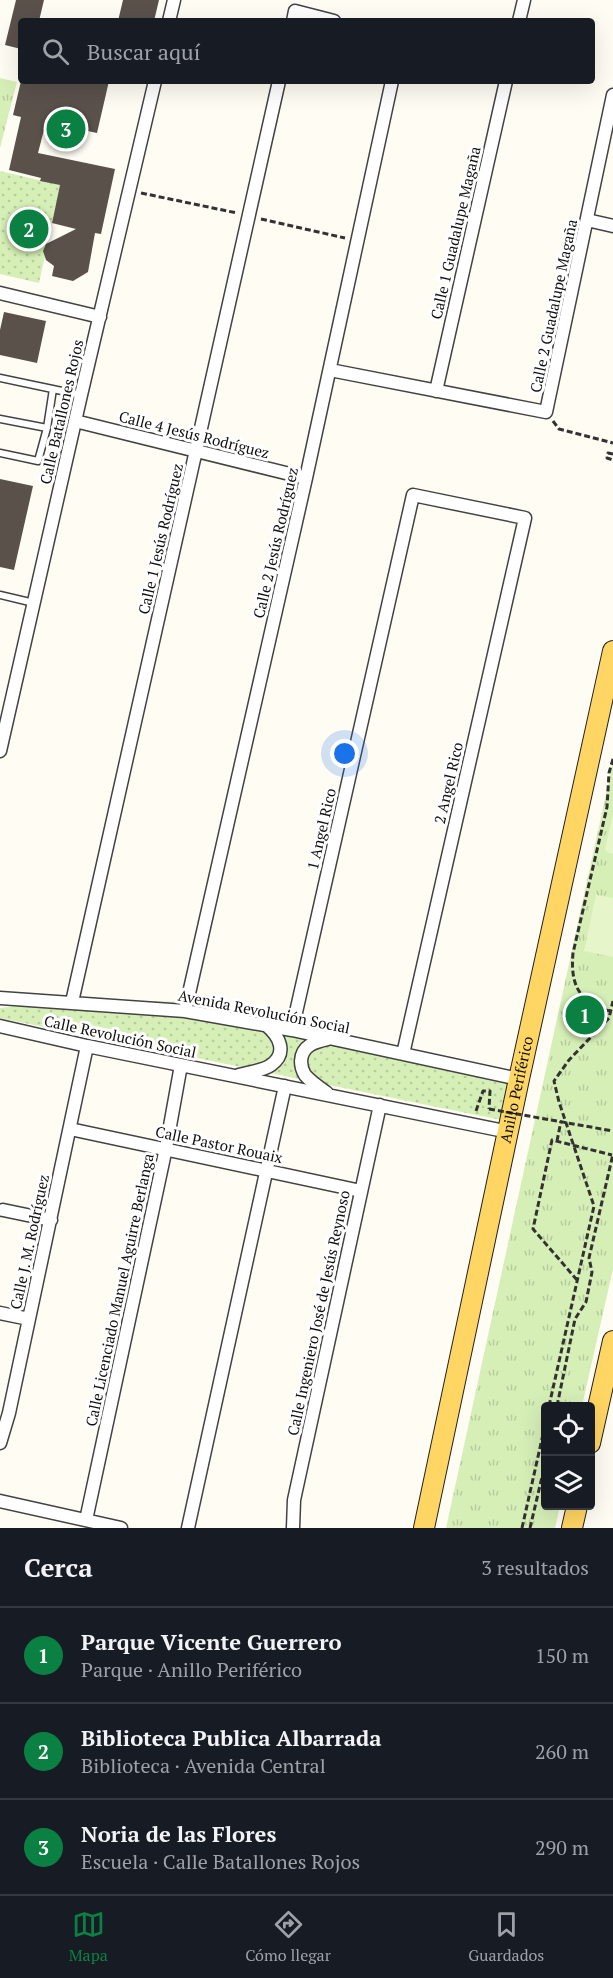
<!DOCTYPE html>
<html lang="es">
<head>
<meta charset="utf-8">
<style>
  body { margin:0; font-family:"PT Serif",serif; background:#242831; color:#f1f3f6 }
  .controls { position:absolute; right:18px; bottom:18px; display:grid; overflow:hidden; border-radius:6px; box-shadow:0 6px 24px #0002 }
  .controls button { width:54px; height:54px; display:grid; place-items:center; padding:0; border:0; border-bottom:2px solid #363941; background:#171b24; color:#f1f3f6; font:30px sans-serif }
  .you { position:absolute; left:345px; top:754px; width:21px; height:21px; margin:-15px; border:4px solid #fff; border-radius:50%; background:#1a73e8; box-shadow:0 0 0 9px #1a73e833 }
  .badge { display:grid; place-items:center; width:39px; height:39px; border-radius:50%; background:#0b8043; color:#fff; font-size:20px; font-weight:700 }
  .pin { position:absolute; translate:-50% -50%; border:3px solid #fff; box-shadow:0 2px 6px #0006 }
  .list { margin:0; padding:0; list-style:none }
  h2 { display:flex; justify-content:space-between; align-items:center; height:78px; margin:0; padding:0 24px; font-size:26px }
  h2 small { font-size:20px; font-weight:400; color:#9ea1a6 }
  .list li { display:grid; grid-template-columns:39px 1fr auto; gap:18px; align-items:center; box-sizing:border-box; height:96px; padding:0 24px; border-top:2px solid #363941 }
  .list b { display:block; font-size:22px; white-space:nowrap }
  .list p { margin:0; font-size:20px; white-space:nowrap; color:#9ea1a6 }
  .list em { font-size:20px; font-style:normal; color:#9ea1a6 }
  .icon { flex:none; width:33px; height:33px; fill:none; stroke:currentColor; stroke-width:2; stroke-linecap:round; stroke-linejoin:round }
  .map { position:relative; flex:none; width:613px; height:1528px; overflow:hidden }
  .search { position:absolute; background:#171b24; box-shadow:0 6px 24px #0002; left:18px; right:18px; top:18px; height:66px; display:flex; align-items:center; gap:15px; box-sizing:border-box; padding:0 21px; border-radius:6px; color:#9ea1a6; font-size:22px }
  .sheet { height:366px; background:#171b24 }
  nav { display:flex; justify-content:space-around; align-items:center; box-sizing:border-box; height:84px; border-top:2px solid #363941; background:#171b24; font-size:16px; color:#9ea1a6 }
  nav a { display:grid; justify-items:center; gap:3px }
  nav .on { color:#0b8043 }
  .map>svg:first-child { display:block }
</style>
</head>
<body>
<div class="map">
<svg width="613" height="1528" viewBox="0 0 613 1528">
  <defs>
    <pattern id="grass-dots" width="8" height="8" patternUnits="userSpaceOnUse" patternTransform="scale(1.5)"><rect width="8" height="8" fill="#d6efb7"/><path d="M2 2h.1M6 6h.1" fill="none" stroke="#b7cc9c" stroke-width="1.8" stroke-linecap="round"/></pattern>
    <pattern id="park-tufts" width="24" height="20" patternUnits="userSpaceOnUse" patternTransform="scale(1.5)"><rect width="24" height="20" fill="#d6efb7"/><path d="M3 7l-1-3M5 7V3M7 7l1-3M15 17l-1-3M17 17v-4M19 17l1-3" fill="none" stroke="#b7cc9c"/></pattern>
  </defs>
  <rect width="100%" height="100%" fill="#fffcf3"/>
  <path fill="url(#grass-dots)" d="M0 171 60 185 39 283 0 274Z
    M75 999 188 1002 510 1071 501 1120 0 1018V1008Z"/>
  <path fill="url(#park-tufts)" d="M0 78 17 82 0 148Z
    M613 762V1269L582 1406H546V1506H560L555 1528H446Z"/>
  <path fill="#e7f5ca" d="M613 814V854L607 852 605 849Z
    M596 895 613 898V957L584 951Z"/>
  <path fill="#5a514b" d="M16 0H44L39 21H21V49L5 45Z
    M123 0H159L154 21H118Z
    M21 81H109L97 133 46 122 38 153 115 169 101 234 95 233 88 272 73 281 52 276 54 266 46 260 43 251 46 244 76 229 52 223 60 185 40 181 41 178 9 170 21 117 13 115Z
    M4 312 46 321 37 363 0 355V330Z
    M0 479 33 486 14 570 0 567Z"/>
  <g fill="none" stroke-linecap="round" stroke-linejoin="round">
    <defs>
      <path id="lane" d="M0 378 81 395
        M0 419 47 428
        M0 453 38 461 47 428 53 389
        M0 595 34 603"/>
      <path id="street" d="M169 21 174 0
        M293 21 295 11 334 21
        M519 21 524 0
        M587 220 613 226
        M0 293 100 317
        M330 370 546 412 613 95
        M436 391 506 81
        M75 421 306 478
        M0 751 81 395 155 81
        M0 998 185 1011 292 1030 519 1079
        M72 1002 279 81
        M185 1011 306 478 392 81
        M0 1026 87 1046 509 1132
        M292 1030 413 495 525 518 403 1054
        M239 1075C249 1072 263 1071 271 1065 288 1053 279 1036 267 1026
        M327 1093C320 1088 311 1082 305 1075 302 1070 301 1066 301 1061 302 1045 315 1042 328 1039
        M70 1129 361 1191
        M3 1210 51 1220
        M0 1313 29 1319
        M0 1443 9 1413 87 1046
        M0 1501 121 1528
        M86 1520 166 1148 181 1065
        M188 1528 285 1086
        M293 1528 294 1500 380 1105"/>
      <g id="primary">
        <path d="M590 1443 613 1341"/>
        <path id="s1" d="M424 1528 519 1079 613 651"/>
        <path d="M572 1528 577 1506"/>
      </g>
    </defs>
    <use href="#lane" stroke="#434343" stroke-width="9"/>
    <use href="#street" stroke="#434343" stroke-width="15"/>
    <use href="#primary" stroke="#212121" stroke-width="22"/>
    <path stroke="#323232" stroke-width="3" stroke-dasharray="6 3" stroke-linecap="butt" d="M141 193 237 213
      M261 219 345 238
      M553 421 559 429 613 443
      M613 454 608 453 607 458 613 460
      M613 759 609 773 607 807 573 953C570 987 580 1003 613 1012
      M476 1111 483 1091H490L489 1109
      M557 1141 561 1121
      M577 1280 533 1229 552 1140 612 1155
      M549 1406 594 1206 559 1102 554 1081 569 1060 609 1018 613 1001
      M557 1406 575 1319 586 1302 592 1272 589 1258 613 1154
      M522 1528 546 1421
      M530 1528 546 1460"/>
    <use href="#lane" stroke="#fff" stroke-width="6"/>
    <use href="#street" stroke="#fff" stroke-width="12"/>
    <use href="#primary" stroke="#ffd563" stroke-width="20"/>
    <path stroke="#323232" stroke-width="3" stroke-dasharray="6 3" stroke-linecap="butt" d="M489 1109 613 1131"/>
  </g>
  <g text-anchor="middle" stroke-width="6" stroke-linejoin="round" paint-order="stroke">
    <g font-size="15" fill="#101010" stroke="#fff">
      <text transform="translate(456 233) rotate(-77)" y="5">Calle 1 Guadalupe Magaña</text>
      <text transform="translate(554 306) rotate(-78)" y="5">Calle 2 Guadalupe Magaña</text>
      <text transform="translate(62 412) rotate(-77)" y="5">Calle Batallones Rojos</text>
      <text transform="translate(194 435) rotate(14)" y="5">Calle 4 Jesús Rodríguez</text>
      <text transform="translate(161 539) rotate(-77)" y="5">Calle 1 Jesús Rodríguez</text>
      <text transform="translate(276 543) rotate(-77)" y="5">Calle 2 Jesús Rodríguez</text>
      <text transform="translate(449 783) rotate(-77)" y="5">2 Angel Rico</text>
      <text transform="translate(322 829) rotate(-77)" y="5">1 Angel Rico</text>
      <text transform="translate(264 1012) rotate(11)" y="5">Avenida Revolución Social</text>
      <text transform="translate(120 1037) rotate(12)" y="5">Calle Revolución Social</text>
      <text dy="5" stroke="none"><textPath href="#s1" startOffset="448">Anillo Periférico</textPath></text>
      <text transform="translate(219 1145) rotate(12)" y="5">Calle Pastor Rouaix</text>
      <text transform="translate(30 1242) rotate(-78)" y="5">Calle J. M. Rodríguez</text>
      <text transform="translate(120 1290) rotate(-78)" y="5">Calle Licenciado Manuel Aguirre Berlanga</text>
      <text transform="translate(319 1313) rotate(-78)" y="5">Calle Ingeniero José de Jesús Reynoso</text>
    </g>
  </g>
</svg>
<div class="controls">
<button><svg class="icon" aria-label="locate" viewBox="0 0 24 24"><circle cx="12" cy="12" r="6"/><path d="M12 2v4M12 18v4M2 12h4M18 12h4"/></svg></button>
<button><svg class="icon" aria-label="layers" viewBox="0 0 24 24"><path d="M12 4l9 5-9 5-9-5zM3 14l9 5 9-5"/></svg></button>
</div>
<div class="you"></div>
<div class="pin badge" style="left:585px;top:1015px">1</div>
<div class="pin badge" style="left:29px;top:229px">2</div>
<div class="pin badge" style="left:66px;top:129px">3</div>
<div class="search"><svg class="icon" aria-label="search" viewBox="0 0 24 24"><circle cx="10" cy="10" r="6"/><path d="M15 15l6 6"/></svg>Buscar aquí</div>
</div>
<section class="sheet">
<h2>Cerca<small>3 resultados</small></h2>
<ul class="list">
<li><span class="badge">1</span><div><b>Parque Vicente Guerrero</b><p>Parque · Anillo Periférico</p></div><em>150 m</em></li>
<li><span class="badge">2</span><div><b>Biblioteca Publica Albarrada</b><p>Biblioteca · Avenida Central</p></div><em>260 m</em></li>
<li><span class="badge">3</span><div><b>Noria de las Flores</b><p>Escuela · Calle Batallones Rojos</p></div><em>290 m</em></li>
</ul>
</section>
<nav>
<a class="on"><svg class="icon" aria-label="map" viewBox="0 0 24 24"><path d="M3 6l6-2 6 2 6-2v14l-6 2-6-2-6 2zM9 4v14M15 6v14"/></svg>Mapa</a>
<a><svg class="icon" aria-label="directions" viewBox="0 0 24 24"><path d="M12 3l9 9-9 9-9-9zM9 14v-3h6M13 9l2 2-2 2"/></svg>Cómo llegar</a>
<a><svg class="icon" aria-label="saved" viewBox="0 0 24 24"><path d="M7 4h10v16l-5-4-5 4z"/></svg>Guardados</a>
</nav>
</body>
</html>
